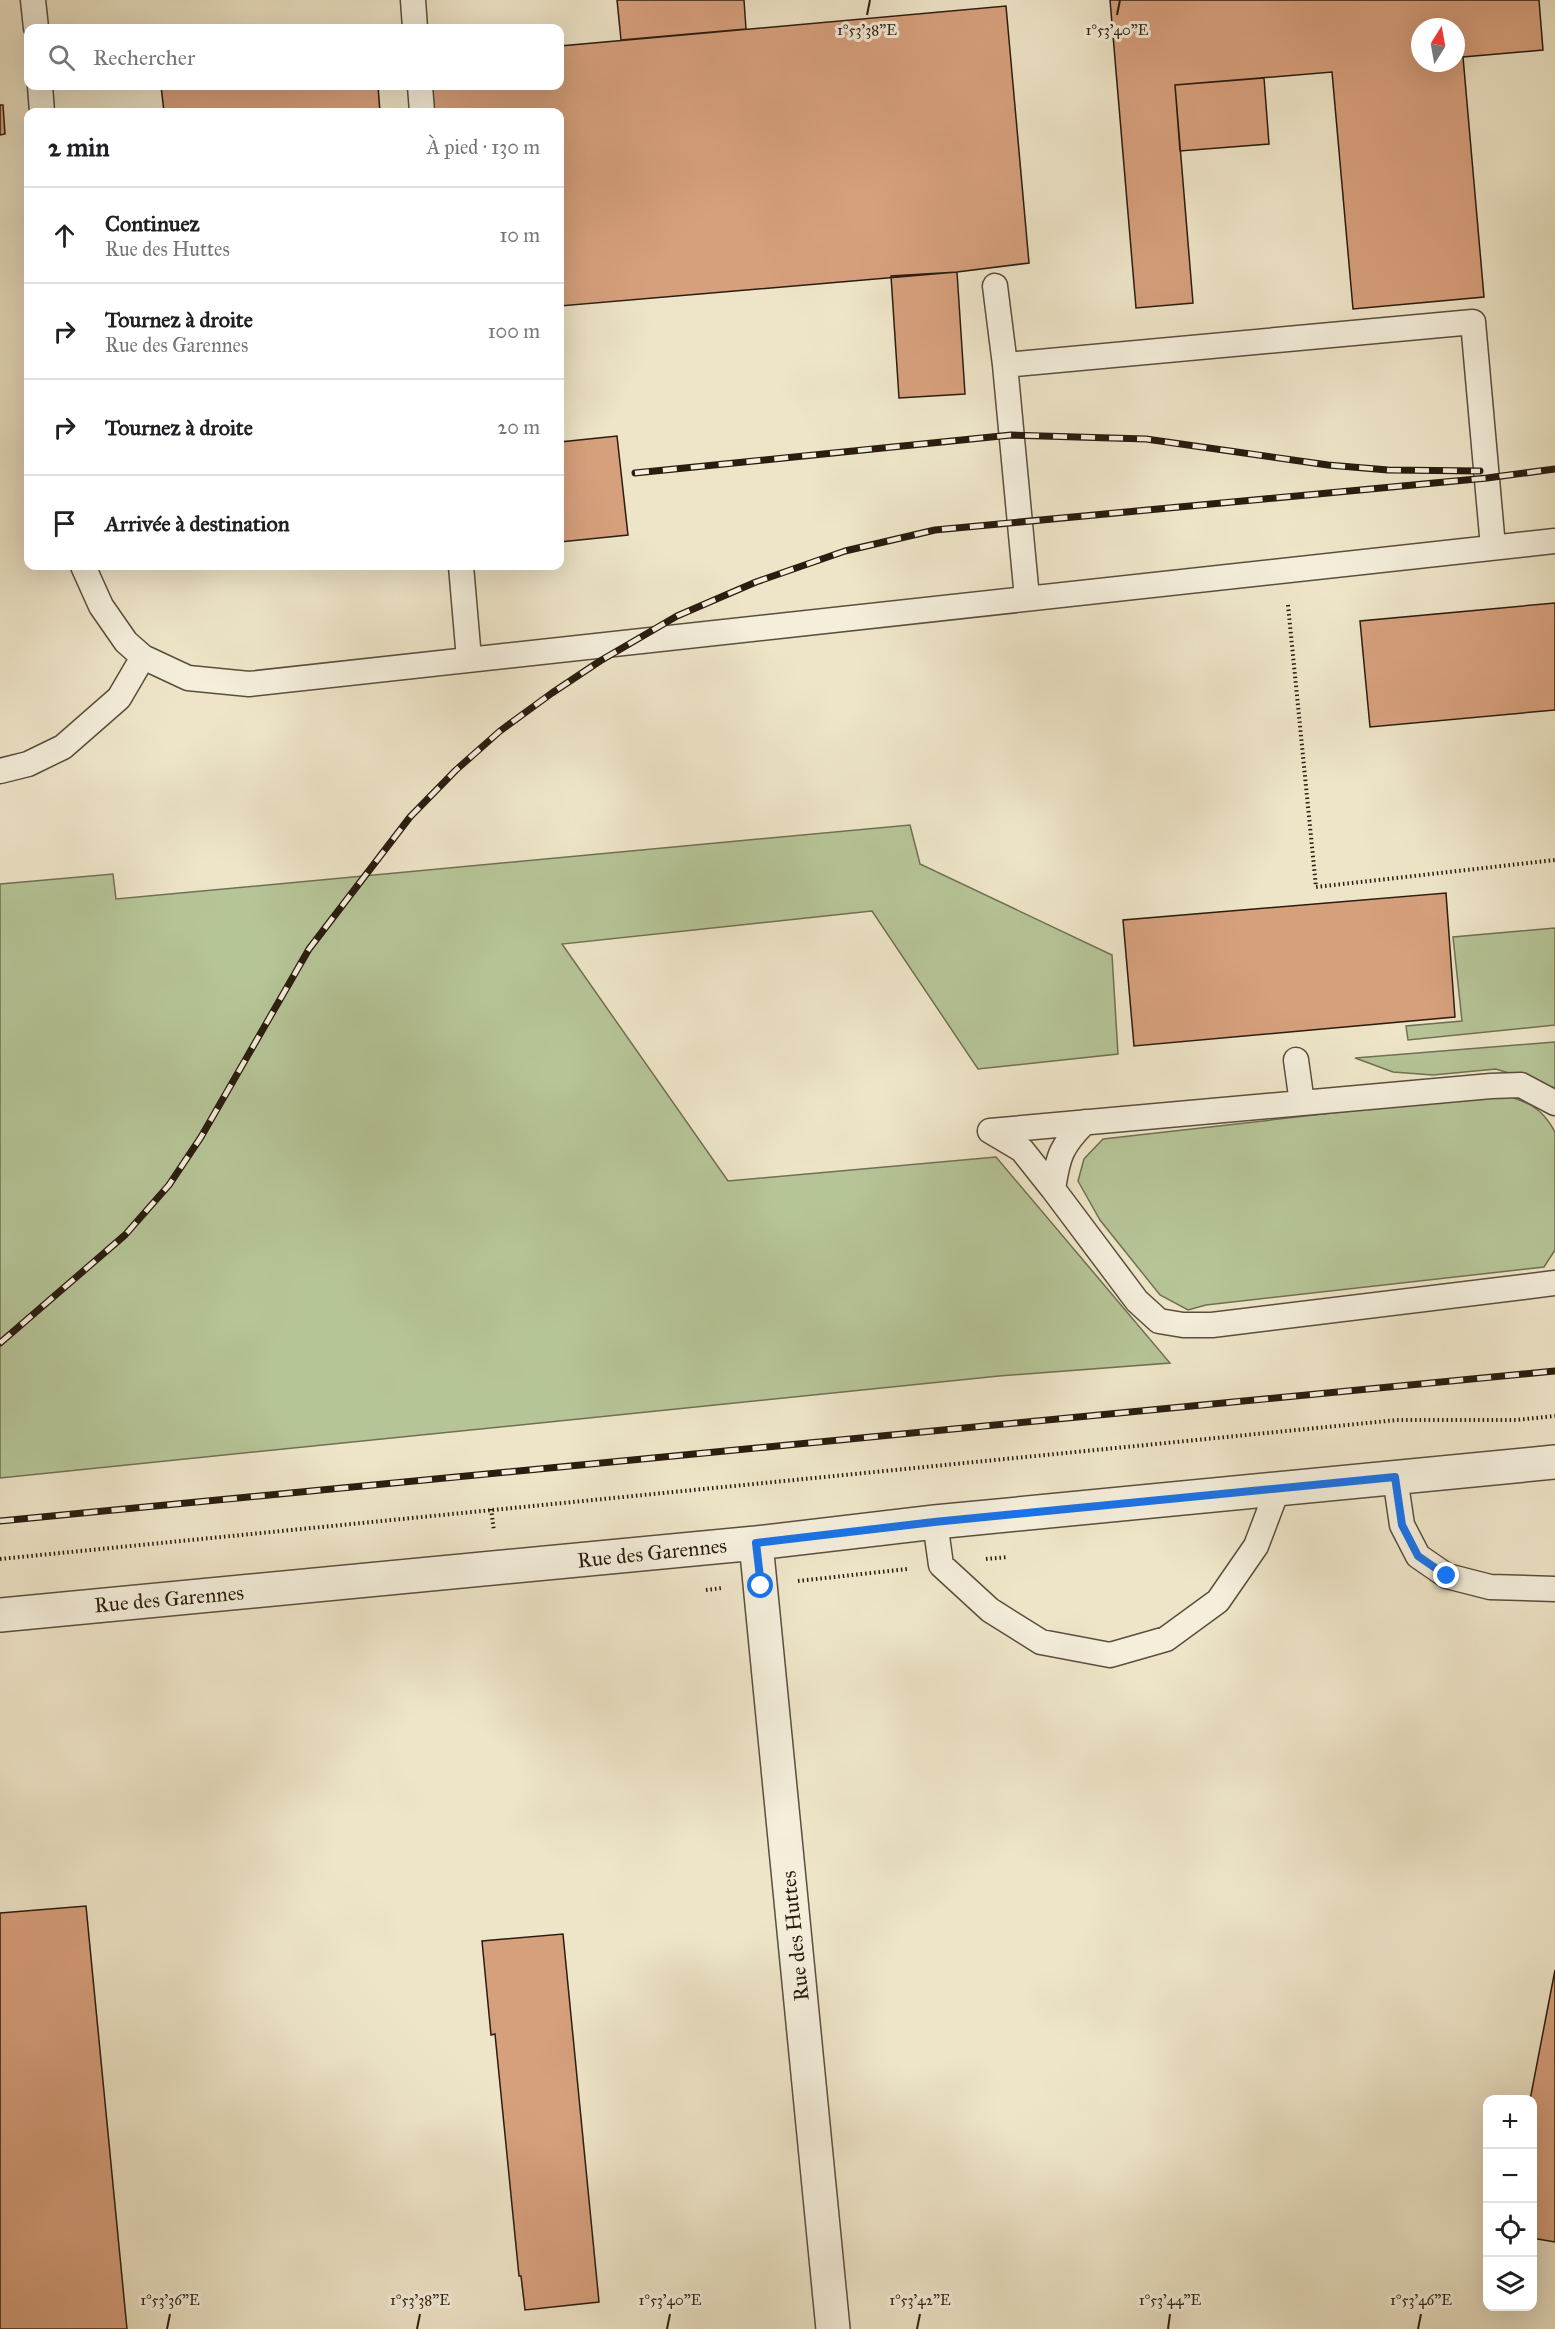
<!DOCTYPE html>
<html lang="fr">
<head>
<meta charset="utf-8">
<style>
  body { margin:0; font-family:"IM FELL Great Primer",serif; background:#f6f6f6; color:#202124 }
  .controls { position:absolute; right:18px; bottom:18px; display:grid; overflow:hidden; border-radius:12px; box-shadow:0 6px 24px #0002 }
  .controls button { width:54px; height:54px; display:grid; place-items:center; padding:0; border:0; border-bottom:2px solid #e0e0e0; background:#fff; color:#202124; font:30px sans-serif }
  .compass { position:absolute; left:1411px; top:18px; width:54px; height:54px; border-radius:50%; background:#fff; box-shadow:0 6px 24px #0002; rotate:11deg }
  .stop { position:absolute; width:18px; height:18px; margin:-14px; border:4px solid #1a73e8; border-radius:50%; background:#fff }
  .stop.end { background:#1a73e8; border-color:#fff; box-shadow:0 2px 6px #0008 }
  .list { margin:0; padding:0; list-style:none }
  h2 { display:flex; justify-content:space-between; align-items:center; height:78px; margin:0; padding:0 24px; font-size:26px }
  h2 small { font-size:20px; font-weight:400; color:#757577 }
  .list li { display:grid; grid-template-columns:39px 1fr auto; gap:18px; align-items:center; box-sizing:border-box; height:96px; padding:0 24px; border-top:2px solid #e0e0e0 }
  .list b { display:block; font-size:22px; white-space:nowrap }
  .list p { margin:0; font-size:20px; white-space:nowrap; color:#757577 }
  .list em { font-size:20px; font-style:normal; color:#757577 }
  .icon { flex:none; width:33px; height:33px; fill:none; stroke:currentColor; stroke-width:2; stroke-linecap:round; stroke-linejoin:round }
  .map { position:relative; flex:none; width:1555px; height:2329px; overflow:hidden }
  .search { position:absolute; background:#fff; box-shadow:0 6px 24px #0002; left:24px; top:24px; width:540px; height:66px; display:flex; align-items:center; gap:15px; box-sizing:border-box; padding:0 21px; border-radius:12px; color:#757577; font-size:22px }
  .panel { position:absolute; background:#fff; box-shadow:0 6px 24px #0002; left:24px; top:108px; width:540px; height:462px; border-radius:12px }
  .map>svg:first-child { display:block }
</style>
</head>
<body>
<div class="map">
<svg width="1555" height="2329" viewBox="0 0 1555 2329">
  <rect width="100%" height="100%" fill="#eee5c8"/>
  <filter id="stains"><feTurbulence type="fractalNoise" baseFrequency=".00333" numOctaves="4"/><feColorMatrix values="0 0 0 0 .2 0 0 0 0 .09 0 0 0 0 .02 0 0 0 .5 -.17"/></filter>
  <radialGradient id="worn" r=".72"><stop offset=".6" stop-color="#630" stop-opacity="0"/><stop offset="1" stop-color="#630" stop-opacity=".3"/></radialGradient>
  <path fill="#b6c598" stroke="#707054" stroke-width="1.5" d="M910 825 920 864 1112 955 1118 1054 978 1069 872 911 562 944 728 1181 996 1157 1170 1363 999 1376 0 1478V884L113 874 116 899Z
    M1555 928V1025L1408 1040 1406 1026 1462 1021 1453 937Z
    M1555 1042V1088L1496 1069 1433 1075 1393 1072 1355 1058Z
    M1501 1094C1527 1102 1541 1106 1555 1132V1250L1544 1267 1206 1305 1188 1310 1160 1295 1100 1220 1078 1181 1084 1159 1103 1139Z"/>
  <path fill="#d7a07d" stroke="#2a1c0f" stroke-width="1.5" fill-rule="evenodd" d="M617 0H744L746 29 621 40Z
    M1110 0H1539L1543 50 1463 57 1484 297 1353 309 1332 72 1175 85 1193 303 1136 308ZM1420 27H1456V63H1420Z
    M1006 6 1029 263 957 272 560 306V112H432L430 86H560V46Z
    M1264 78 1269 144 1180 151 1175 85Z
    M161 86H378L380 112H164Z
    M0 105H3L5 134 0 135Z
    M957 272 965 394 899 398 891 276Z
    M617 436 628 535 560 542V442Z
    M1555 603V710L1370 727 1360 621Z
    M1446 893 1455 1017 1134 1046 1123 920Z
    M86 1906 127 2329H0V1913Z
    M563 1934 599 2302 525 2310 521 2276H519L495 2034 491 2035 482 1941Z
    M1555 1970V2242L1532 2238V2100H1530Z"/>
  <g fill="none" stroke-linecap="round" stroke-linejoin="round">
    <defs>
      <path id="lane" d="M33 0 36 28
        M413 0 415 28
        M40 86 42 112
        M420 86 422 112
        M995 286 1005 365 1027 598
        M1005 365 1473 322 1493 547
        M83 566 101 606 126 642 143 657 188 678 249 684 1555 541
        M461 566 469 659
        M0 771 28 764 63 747 119 698 143 657
        M1296 1060 1302 1103
        M990 1131 1022 1150 1053 1189 1137 1301 1159 1321 1183 1325H1212L1555 1283
        M990 1131 1491 1086 1521 1085 1555 1103
        M1053 1189C1058 1156 1061 1146 1085 1122
        M1395 1477 1402 1525 1418 1556 1447 1576 1490 1587 1555 1589
        M935 1522 941 1565 990 1610 1041 1642 1110 1655 1166 1639 1218 1601 1256 1546 1278 1488"/>
      <path id="street" d="M756 1543 833 2329
        M0 1615 756 1543 935 1522 1555 1462"/>
    </defs>
    <use href="#lane" stroke="#5b4e3d" stroke-width="27"/>
    <use href="#street" stroke="#5b4e3d" stroke-width="36"/>
    <path stroke="#2a1c0f" stroke-width="4" stroke-dasharray="1.5 3" stroke-linecap="butt" d="M1288 605 1316 887 1555 860
      M491 1509 494 1531
      M0 1559 1397 1420H1516L1555 1416
      M986 1559 1008 1557
      M798 1581 907 1569
      M706 1590 722 1588"/>
    <use href="#lane" stroke="#f4eedb" stroke-width="24"/>
    <use href="#street" stroke="#f4eedb" stroke-width="33"/>
    <defs>
      <path id="rail" d="M635 473 1011 435 1146 439 1328 465 1388 470 1480 471
        M0 1343 125 1235 169 1185 201 1137 309 949 410 817 456 770 500 731 552 693 600 661 677 616 756 582 845 551 935 530 1487 478 1555 469
        M0 1521 1555 1371"/>
    </defs>
    <use href="#rail" stroke="#2a1c0f" stroke-width="7"/>
    <use href="#rail" stroke="#f4eedb" stroke-width="4.5" stroke-dasharray="14" stroke-linecap="butt"/>
  </g>
  <g fill="none" stroke-linecap="round" stroke-linejoin="round">
    <path stroke="#1a73e8" stroke-width="8" d="M761 1586 756 1543 934 1522 1395 1477 1402 1525 1418 1556 1447 1576"/>
  </g>
  <path fill="none" stroke="#2a1c0f" stroke-width="2" d="M867 15 870 0M1117 15 1120 0M167 2329 170 2314M417 2329 420 2314M667 2329 670 2314M917 2329 920 2314M1168 2329 1170 2314M1418 2329 1421 2314"/>
  <g text-anchor="middle" stroke-width="6" stroke-linejoin="round" paint-order="stroke">
    <g font-size="21" fill="#2a1c0f" stroke="#f4eedb">
      <text transform="translate(652 1553) rotate(-6)" y="7">Rue des Garennes</text>
      <text transform="translate(169 1599) rotate(-5)" y="7">Rue des Garennes</text>
      <text transform="translate(795 1936) rotate(-96)" y="7">Rue des Huttes</text>
    </g>
  </g>
  <g font-size="15" text-anchor="middle" fill="#2a1c0f" stroke="#f4eedb" stroke-width="6" stroke-linejoin="round" paint-order="stroke">
    <text x="867" y="35">1°53'38"E</text>
    <text x="1117" y="35">1°53'40"E</text>
    <text x="170" y="2305">1°53'36"E</text>
    <text x="420" y="2305">1°53'38"E</text>
    <text x="670" y="2305">1°53'40"E</text>
    <text x="920" y="2305">1°53'42"E</text>
    <text x="1170" y="2305">1°53'44"E</text>
    <text x="1421" y="2305">1°53'46"E</text>
  </g>
  <rect width="100%" height="100%" filter="url(#stains)"/>
  <rect width="100%" height="100%" fill="url(#worn)"/>
</svg>
<div class="controls">
<button>+</button>
<button>−</button>
<button><svg class="icon" aria-label="locate" viewBox="0 0 24 24"><circle cx="12" cy="12" r="6"/><path d="M12 2v4M12 18v4M2 12h4M18 12h4"/></svg></button>
<button><svg class="icon" aria-label="layers" viewBox="0 0 24 24"><path d="M12 4l9 5-9 5-9-5zM3 14l9 5 9-5"/></svg></button>
</div>
<svg class="compass" viewBox="-18 -18 36 36"><path d="M0-13l5 13h-10z" fill="#e53935"/><path d="M0 13l5-13h-10z" fill="#757577"/></svg>
<div class="stop" style="left:761px;top:1586px"></div>
<div class="stop end" style="left:1447px;top:1576px"></div>
<div class="search"><svg class="icon" aria-label="search" viewBox="0 0 24 24"><circle cx="10" cy="10" r="6"/><path d="M15 15l6 6"/></svg>Rechercher</div>
<section class="panel">
<h2>2 min<small>À pied · 130 m</small></h2>
<ul class="list">
<li><svg class="icon" aria-label="ahead" viewBox="0 0 24 24"><path d="M12 20V5M6 11l6-6 6 6"/></svg><div><b>Continuez</b><p>Rue des Huttes</p></div><em>10 m</em></li>
<li><svg class="icon" aria-label="right" viewBox="0 0 24 24"><path d="M7 20v-9h11M14 6l5 5-5 5"/></svg><div><b>Tournez à droite</b><p>Rue des Garennes</p></div><em>100 m</em></li>
<li><svg class="icon" aria-label="right" viewBox="0 0 24 24"><path d="M7 20v-9h11M14 6l5 5-5 5"/></svg><div><b>Tournez à droite</b></div><em>20 m</em></li>
<li><svg class="icon" aria-label="arrive" viewBox="0 0 24 24"><path d="M6 21V4h12l-3 4 3 4H6"/></svg><div><b>Arrivée à destination</b></div></li>
</ul>
</section>
</div>
</body>
</html>
